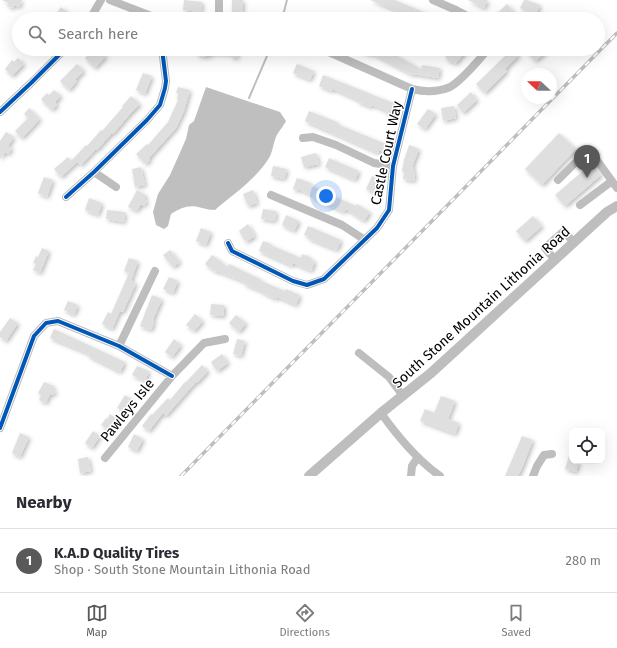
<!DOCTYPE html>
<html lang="en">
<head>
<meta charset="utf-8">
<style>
  body { margin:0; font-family:"Fira Sans",sans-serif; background:#f2f2f3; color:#2b2b33 }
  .controls { position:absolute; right:12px; bottom:12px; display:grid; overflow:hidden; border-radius:8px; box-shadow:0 4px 16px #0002 }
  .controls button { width:36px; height:36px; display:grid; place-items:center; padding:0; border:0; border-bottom:1px solid #e1e1e2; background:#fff; color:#2b2b33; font:20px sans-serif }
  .compass { position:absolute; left:521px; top:68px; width:36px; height:36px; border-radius:50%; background:#fff; box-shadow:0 4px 16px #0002; rotate:292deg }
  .you { position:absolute; left:326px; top:196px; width:14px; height:14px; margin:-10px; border:3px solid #fff; border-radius:50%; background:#1a73e8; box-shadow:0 0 0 6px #1a73e833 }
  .badge { display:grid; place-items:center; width:26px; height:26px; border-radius:50%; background:#595959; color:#fff; font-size:13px; font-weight:700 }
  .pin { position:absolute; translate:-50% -33px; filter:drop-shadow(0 1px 2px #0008) }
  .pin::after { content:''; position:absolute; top:21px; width:14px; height:12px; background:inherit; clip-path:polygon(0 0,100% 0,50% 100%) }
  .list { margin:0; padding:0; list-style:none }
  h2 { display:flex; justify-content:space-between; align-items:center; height:52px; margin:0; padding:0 16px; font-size:17px }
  h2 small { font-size:13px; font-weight:400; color:#7c7c81 }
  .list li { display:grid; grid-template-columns:26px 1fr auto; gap:12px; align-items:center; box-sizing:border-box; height:64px; padding:0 16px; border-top:1px solid #e1e1e2 }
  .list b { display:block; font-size:15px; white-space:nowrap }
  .list p { margin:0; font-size:13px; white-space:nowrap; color:#7c7c81 }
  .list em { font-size:13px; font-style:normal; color:#7c7c81 }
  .icon { flex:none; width:22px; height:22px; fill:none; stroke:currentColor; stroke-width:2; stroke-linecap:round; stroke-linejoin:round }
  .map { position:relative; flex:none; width:617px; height:476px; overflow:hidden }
  .search { position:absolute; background:#fff; box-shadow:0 4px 16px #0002; left:12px; right:12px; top:12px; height:44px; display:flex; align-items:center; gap:10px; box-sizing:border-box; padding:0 14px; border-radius:22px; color:#7c7c81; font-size:15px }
  .sheet { height:116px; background:#fff }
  nav { display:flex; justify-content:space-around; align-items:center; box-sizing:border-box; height:56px; border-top:1px solid #e1e1e2; background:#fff; font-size:11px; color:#7c7c81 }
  nav a { display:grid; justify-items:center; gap:2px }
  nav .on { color:#595959 }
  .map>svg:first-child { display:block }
</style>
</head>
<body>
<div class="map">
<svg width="617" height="476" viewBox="0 0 617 476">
  <defs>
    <filter id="shadow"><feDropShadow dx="2" dy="2" stdDeviation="2" flood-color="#0004"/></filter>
  </defs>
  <rect width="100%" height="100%" fill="#fff"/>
  <path fill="#bfbfbf" d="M206 87 280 112 286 121C283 127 278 132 276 137 273 144 273 151 269 158 256 179 234 194 215 210 210 210 207 209 202 208 190 204 182 207 171 214L168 226 164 229 156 225 153 212 158 194 170 175 186 139 189 125 194 121Z"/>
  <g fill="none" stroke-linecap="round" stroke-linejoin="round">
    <path stroke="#bfbfbf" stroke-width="2" d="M282 19 287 0
      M249 98 270 49"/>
  </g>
  <path fill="#dfdfdf" filter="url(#shadow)" d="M2 0H22L19 7 14 5 13 8 7 6 8 3Z
    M184 0 202 2 201 12 183 10Z
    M232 0H243L242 15H232Z
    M370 0H395L440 19H412L394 11 395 10Z
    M468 0H488L484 8Z
    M524 0H527L540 5 536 15 520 8Z
    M507 4 514 12 506 19H496L494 16Z
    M61 7 67 12 62 19H52Z
    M94 49H98L106 56 95 68 85 58Z
    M197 49H238L237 58 231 57V54L211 53V56L206 55V57L197 55Z
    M357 49H385L421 69 422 65 440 68 438 78 413 74 412 75 371 53 370 55Z
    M454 49H468L455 64 452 61 450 62 445 57 451 51 452 52Z
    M512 49 519 55 505 69 507 71 485 93 476 84Z
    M530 49H542L545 53 535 61 527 52Z
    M18 58 24 64 12 76 5 69 12 60 14 62Z
    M77 64 84 71 75 80 77 81 69 90 60 81Z
    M297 64 314 71 310 80 293 73Z
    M143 73 152 76 145 94 136 90Z
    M323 75 396 104 391 116 386 114 387 111 372 105 371 107 358 102V100L333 89 332 91 319 86Z
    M178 87 190 90 184 111 176 128 149 158 150 160 146 164 136 154 147 144 148 145 168 122 178 100H177L178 93H176Z
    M54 90 61 96 55 102 57 105 52 110 41 99 47 93 49 95Z
    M471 92 477 100 463 113 457 105Z
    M131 96 140 104 130 114 113 134 112 133 97 150 96 149 81 165 77 162 61 177 54 169 68 157 71 161 86 145 87 146 101 130 102 131 123 107 122 106Z
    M454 106 456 118 443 121 441 108Z
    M29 108 40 119 22 138 15 131 28 118 24 114Z
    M428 109 436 114 425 129 417 124Z
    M309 111 337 122V124L386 144 383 152 379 150 378 153 305 121Z
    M6 132 14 137 8 146 12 148 8 154 5 152 0 159V141Z
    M559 133 576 149 542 185 525 169Z
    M409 145 419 149 412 167H414L413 172 415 173 414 181 403 179 404 172 402 171 404 160Z
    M316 153 319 164 304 167 301 157Z
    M329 158 359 171 355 180 325 167Z
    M592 163 601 175 565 206 555 195Z
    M273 166 287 169 284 179 271 176Z
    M141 167 145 185 135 187 132 169Z
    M372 176 382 180 377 193 366 189Z
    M44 177 53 180 47 197 38 193Z
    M297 178 311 183 310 185 329 194 356 206 357 204 370 212 364 221 346 209 344 212 312 198 313 196 298 189 297 191 293 189Z
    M137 190 146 195 144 199 147 201 144 206 141 204 137 211 128 207Z
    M253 190 257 203 248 206 243 194Z
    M89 198 102 203 98 215 85 210Z
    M263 209 276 211 275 221 261 219Z
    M107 210 125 212 124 222 106 219Z
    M286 215 299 221 294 231 282 225Z
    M533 216 542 226 525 241 516 231Z
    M248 224 255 236 246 242 239 231Z
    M308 226 341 240 337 250 309 239V237L304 235Z
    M201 228 211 232 206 245 196 241Z
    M263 241 271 244 270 249 273 246 301 258 302 254 310 257V259L315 261 311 271 293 263 292 266 259 251Z
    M42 248 49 251 40 273 33 270 36 264 33 263 36 256 38 257Z
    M170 250 180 262 173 267 163 255Z
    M212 255 228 267 229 264 262 280 261 281 285 291 286 289 300 295 296 305 277 297 276 299 263 293V292L244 284 245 282 217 271 216 272 205 264Z
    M129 258 138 261 131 281 136 283 123 312 120 311 112 329 102 324 108 312 111 314 129 273 124 271Z
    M169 277 178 281 173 293 163 289Z
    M152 295 162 299 154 317 153 323H154L151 330 140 326Z
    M68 301 78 305 74 315 64 310Z
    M211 304 224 305V316L210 315Z
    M195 314 203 321 194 331 186 325Z
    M236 315 246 323 239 332 229 323Z
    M10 318 18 323 6 341 0 337V332Z
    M54 329 125 362 120 372 88 356 89 354 50 338Z
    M174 339 181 345 172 357 165 352Z
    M237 339 245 341 241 356 233 354Z
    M222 354 228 363 217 371 211 362Z
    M202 365 208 371 197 383 196 382 166 416 163 413 149 431 142 426 151 414 152 415 168 398 170 400 185 382H186Z
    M137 366 149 371 145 381 132 375Z
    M44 382 54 386 52 389 56 391 53 395 50 394 46 403 39 400 41 395 38 393Z
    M125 395 133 400 125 412 117 408Z
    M441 396 455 401 448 419 459 423 455 434 420 421 425 409 434 413Z
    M110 414 118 420 111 431 101 425 106 418 107 419Z
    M93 431 100 436 92 448 85 443Z
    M20 433 29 437 20 457 12 453Z
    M134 434 143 439 137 451 128 447Z
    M522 436 533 440 522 468 518 476H505Z
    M571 449H572V461H579L576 472 565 469Z
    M88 457 91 471 80 473 78 459Z"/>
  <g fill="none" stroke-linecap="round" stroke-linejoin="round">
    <path stroke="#bebebe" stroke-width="8" d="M110 0 159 19
      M219 0V19
      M433 0 456 10 473 19
      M90 19 101 0
      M322 49 412 89C424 92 438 92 450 87 461 81 480 59 488 49
      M0 112 31 83 65 49
      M303 138 313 137 336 145 374 163 393 166
      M94 172 116 187
      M558 180 586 152H591L617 188
      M271 195 342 225 365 240
      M66 197 94 172 147 120 160 105 165 88 166 81 162 49
      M580 205 612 181
      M228 243 232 251 293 281 307 285 324 279 377 228 389 210 393 166 412 89
      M555 260 545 248 564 231 574 243
      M119 346 155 271
      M359 353 389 377 403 396
      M381 413C398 437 416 459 440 476
      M0 428 34 336 46 323 58 321 119 346 172 376
      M105 458 172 376 204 343 225 339
      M411 476 412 466 418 457
      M533 476 537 466 544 455 552 454"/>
    <path stroke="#bebebe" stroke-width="10" d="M309 476 381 413 431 373 607 212 617 206"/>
    <defs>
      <path id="rail" d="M181 476 617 33"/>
    </defs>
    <use href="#rail" stroke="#bebebe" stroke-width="3.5"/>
    <use href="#rail" stroke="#fff" stroke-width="2" stroke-dasharray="6" stroke-linecap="butt"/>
    <defs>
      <path id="cycleway" d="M0 112 31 83 65 49
        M66 197 94 172 147 120 160 105 165 88 166 81 162 49
        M228 243 232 251 293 281 307 285 324 279 377 228 389 210 393 166 412 89
        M0 428 34 336 46 323 58 321 119 346 172 376"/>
    </defs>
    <use href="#cycleway" stroke="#fff" stroke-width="6"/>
    <use href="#cycleway" stroke="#0057b8" stroke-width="4"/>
  </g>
  <g text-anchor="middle" stroke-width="3" stroke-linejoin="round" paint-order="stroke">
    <g font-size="14" fill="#000" stroke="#fff">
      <text transform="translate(386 153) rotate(-78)" y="5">Castle Court Way</text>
      <text transform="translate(481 307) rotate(-42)" y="5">South Stone Mountain Lithonia Road</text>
      <text transform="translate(127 410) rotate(-51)" y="5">Pawleys Isle</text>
    </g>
  </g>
</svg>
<div class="controls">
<button><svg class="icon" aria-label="locate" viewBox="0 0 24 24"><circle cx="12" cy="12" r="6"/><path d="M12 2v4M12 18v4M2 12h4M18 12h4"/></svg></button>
</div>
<svg class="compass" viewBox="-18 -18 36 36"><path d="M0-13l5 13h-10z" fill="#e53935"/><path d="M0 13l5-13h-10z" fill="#7c7c81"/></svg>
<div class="you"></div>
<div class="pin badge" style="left:587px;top:178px">1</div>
<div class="search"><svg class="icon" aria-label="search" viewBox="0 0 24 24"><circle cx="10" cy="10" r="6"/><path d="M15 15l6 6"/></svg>Search here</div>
</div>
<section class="sheet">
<h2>Nearby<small></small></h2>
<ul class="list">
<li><span class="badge">1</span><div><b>K.A.D Quality Tires</b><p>Shop · South Stone Mountain Lithonia Road</p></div><em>280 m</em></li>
</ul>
</section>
<nav>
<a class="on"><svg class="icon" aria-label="map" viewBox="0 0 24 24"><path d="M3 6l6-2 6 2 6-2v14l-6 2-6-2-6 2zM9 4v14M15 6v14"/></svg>Map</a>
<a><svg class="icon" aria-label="directions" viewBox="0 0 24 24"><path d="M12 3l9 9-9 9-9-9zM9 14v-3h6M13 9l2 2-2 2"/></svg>Directions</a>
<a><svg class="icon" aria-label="saved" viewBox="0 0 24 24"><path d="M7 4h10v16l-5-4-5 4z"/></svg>Saved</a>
</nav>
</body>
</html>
